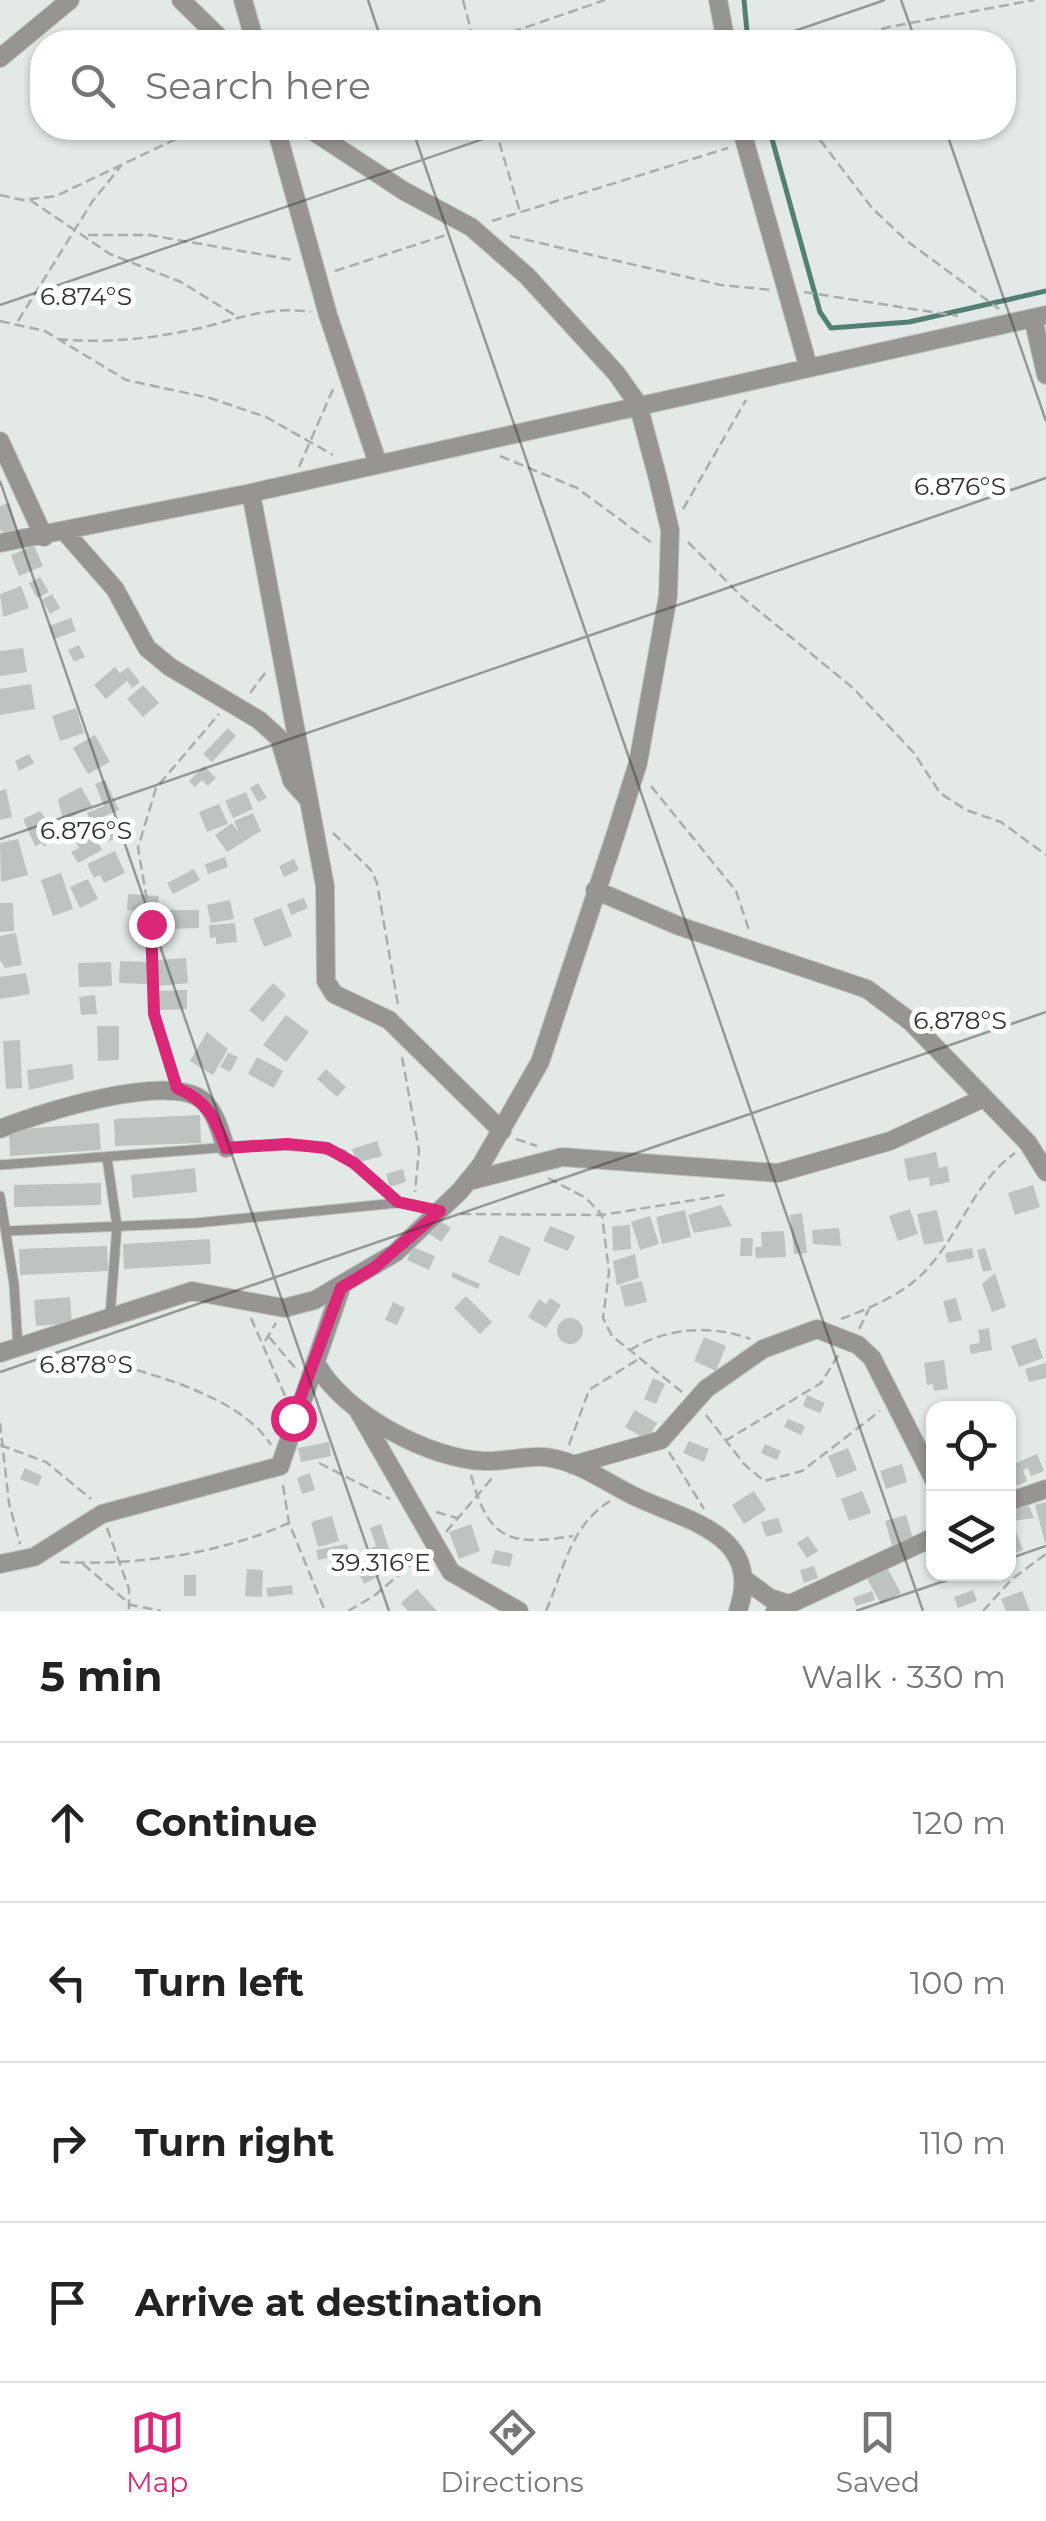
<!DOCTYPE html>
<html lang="en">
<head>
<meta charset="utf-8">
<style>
  body { margin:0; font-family:Montserrat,sans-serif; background:#f6f6f6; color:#222 }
  .controls { position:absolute; right:30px; bottom:30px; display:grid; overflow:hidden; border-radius:20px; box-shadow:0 2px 8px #0004 }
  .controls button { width:90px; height:90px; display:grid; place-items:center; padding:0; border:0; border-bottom:2px solid #e0e0e0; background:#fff; color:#222; font:50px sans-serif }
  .stop { position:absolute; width:30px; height:30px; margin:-22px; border:8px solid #db2777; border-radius:50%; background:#fff }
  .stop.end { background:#db2777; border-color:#fff; box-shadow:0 2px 10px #0008 }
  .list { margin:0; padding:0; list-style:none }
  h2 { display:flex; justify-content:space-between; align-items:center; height:130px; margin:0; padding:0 40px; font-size:42px }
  h2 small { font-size:32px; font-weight:400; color:#767676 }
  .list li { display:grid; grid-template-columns:65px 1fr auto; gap:30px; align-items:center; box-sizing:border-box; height:160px; padding:0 40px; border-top:2px solid #e0e0e0 }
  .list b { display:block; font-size:38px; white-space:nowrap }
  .list em { font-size:32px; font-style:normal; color:#767676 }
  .icon { flex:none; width:55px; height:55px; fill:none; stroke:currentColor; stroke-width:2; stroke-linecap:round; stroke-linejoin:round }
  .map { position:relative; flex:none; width:1046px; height:1611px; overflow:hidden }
  .search { position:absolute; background:#fff; box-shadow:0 2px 8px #0004; left:30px; right:30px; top:30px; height:110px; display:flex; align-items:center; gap:25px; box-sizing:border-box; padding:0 35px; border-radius:40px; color:#767676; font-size:38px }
  .sheet { height:770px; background:#fff }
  nav { display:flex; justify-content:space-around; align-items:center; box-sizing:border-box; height:140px; border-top:2px solid #e0e0e0; background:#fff; font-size:28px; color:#767676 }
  nav a { display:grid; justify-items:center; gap:5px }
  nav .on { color:#db2777 }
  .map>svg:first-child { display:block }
</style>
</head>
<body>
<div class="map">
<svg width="1046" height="1611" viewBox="0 0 1046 1611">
  <rect width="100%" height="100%" fill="#e3e9e7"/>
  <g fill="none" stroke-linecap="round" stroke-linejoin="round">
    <path stroke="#538072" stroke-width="5" d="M744 0 748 42
      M769 128 820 312 831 328 909 322 1046 291"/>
  </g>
  <path fill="#bdc3c0" d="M9 503 17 529 6 533 0 530V506Z
    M34 545 43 566 19 576 11 555Z
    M40 577 49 592 37 598 29 583Z
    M21 586 29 608 3 617 0 594Z
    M52 594 60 608 50 614 42 600Z
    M71 618 76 631 54 639 49 626Z
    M79 645 85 657 74 662 68 650Z
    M23 648 27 672 0 676V651Z
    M115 667 120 673 128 667 140 682 132 688 127 681 106 699 94 685Z
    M31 684 35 709 0 715V689Z
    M143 685 159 703 143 717 127 699Z
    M76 708 84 733 60 741 52 716Z
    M228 728 236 736 212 762 203 754Z
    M95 735 110 762 88 774 73 748Z
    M29 754 34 763 19 771 15 761Z
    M204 766 216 778 208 786 202 780 195 787 189 781Z
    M105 780 119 810 91 822 87 813 104 806 95 784Z
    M258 783 267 798 258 802 250 788Z
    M81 787 92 806 63 821 58 799Z
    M6 789 12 817 0 820V791Z
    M246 792 253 809 233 818 225 801Z
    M219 804 228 824 207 832 199 812Z
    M40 811 57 834 44 847 42 843 35 846 23 819Z
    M253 813 261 831 227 852 215 835 232 823 239 833 234 821Z
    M115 818 121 837 105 842 100 822Z
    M93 832 102 850 78 863 71 852 79 848 76 842Z
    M18 839 28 875 1 882 0 843Z
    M115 851 125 873 104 883 100 875 94 878 87 864Z
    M225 857 228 867 208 874 205 864Z
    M294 859 299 870 284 877 279 866Z
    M194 869 200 880 173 894 167 883Z
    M61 873 73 909 53 916 41 880Z
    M88 879 98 899 80 908 70 887Z
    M128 894 159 896 157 912 127 910Z
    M304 898 308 908 291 915 287 904Z
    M230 900 234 919 211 923 207 905Z
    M0 903H13L14 931 0 932Z
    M281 908 292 936 264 947 253 919Z
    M169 910H199V928L170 929Z
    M235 923 237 942 216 944V937L210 938 209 925Z
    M16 933 22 965 5 968 0 960V936Z
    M186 958 188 983 159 986 157 960Z
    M120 961 150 962 149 984 119 983Z
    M111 962 112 986 79 987 78 963Z
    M26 973 30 994 0 999V977Z
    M273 983 286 995 263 1022 249 1010Z
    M187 990V1009L157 1010V991Z
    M95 995 97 1014 81 1015 79 997Z
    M286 1015 309 1032 286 1062 263 1045Z
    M97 1026H119V1060L98 1061Z
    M207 1032 228 1049 213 1075 190 1061Z
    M20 1040 22 1088 6 1089 3 1041Z
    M228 1053 238 1057 230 1072 220 1067Z
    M257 1057 283 1071 274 1088 248 1074Z
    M72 1064 74 1079 29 1090 27 1070Z
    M326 1069 346 1087 337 1097 317 1079Z
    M200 1115 201 1143 115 1146 114 1119Z
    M99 1123 101 1150 10 1156 9 1130Z
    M377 1141 382 1156 357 1163 352 1149Z
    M936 1152 939 1168 947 1166 950 1182 930 1186 929 1177 908 1181 904 1159Z
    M195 1168 197 1192 133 1198 131 1175Z
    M403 1169 406 1182 390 1187 386 1174Z
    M101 1183V1205L14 1207V1185Z
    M1033 1185 1040 1207 1015 1215 1008 1193Z
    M721 1205 732 1226 694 1233 688 1215Z
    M910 1209 918 1234 898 1241 889 1216Z
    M685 1210 691 1237 662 1244 656 1217Z
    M937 1210 944 1241 924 1245 917 1214Z
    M802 1213 807 1253 794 1254 790 1215Z
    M650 1216 659 1244 640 1250 631 1222Z
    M437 1219 451 1228 441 1242 428 1233Z
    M630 1225 631 1249 613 1251 612 1226Z
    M550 1226 575 1236 568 1251 543 1241Z
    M839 1228 841 1246 813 1244 812 1230Z
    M784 1231 786 1257 756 1258 755 1247H762L761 1232Z
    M500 1235 531 1248 519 1276 488 1262Z
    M741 1238H753L752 1256H740Z
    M210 1239 211 1264 124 1269 123 1244Z
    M107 1246 108 1271 20 1275 19 1249Z
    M413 1247 435 1256 429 1270 407 1260Z
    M972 1248 974 1258 947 1263 945 1253Z
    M985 1248 992 1270 983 1272 977 1250Z
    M635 1254 639 1278 617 1285 613 1261Z
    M453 1272 480 1284 478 1289 451 1277Z
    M995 1273 1006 1307 992 1312 982 1284Z
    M642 1281 647 1302 625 1307 620 1286Z
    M466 1296 492 1322 480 1334 454 1308Z
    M70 1297 72 1323 36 1326 34 1300Z
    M550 1298 561 1305 546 1328 528 1317 539 1299 546 1304Z
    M956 1298 962 1320 949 1323 943 1301Z
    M393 1302 405 1308 397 1325 385 1320Z
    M557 1331a13 13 0 1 1 26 0a13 13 0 1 1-26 0Z
    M989 1328 992 1350 971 1354 969 1345 980 1343 978 1330Z
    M704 1337 726 1346 716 1371 694 1361Z
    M1036 1338 1043 1358 1019 1367 1011 1346Z
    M944 1360 948 1389 934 1391 933 1384 927 1385 924 1363Z
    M1046 1363V1378L1029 1382 1025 1369Z
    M653 1378 665 1384 656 1404 644 1399Z
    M807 1395 825 1403 820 1413 803 1406Z
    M635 1410 657 1423 647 1440 625 1427Z
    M788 1419 805 1426 801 1435 784 1427Z
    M689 1441 709 1449 704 1462 683 1453Z
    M329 1442 331 1456 301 1462 298 1448Z
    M765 1444 781 1451 777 1460 761 1453Z
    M848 1448 857 1470 837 1478 828 1456Z
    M1037 1454 1044 1471 1031 1476 1028 1468 1023 1470 1027 1481 1017 1486 1009 1466Z
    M902 1464 907 1482 886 1489 880 1471Z
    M25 1468 42 1476 38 1486 20 1479Z
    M310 1473 315 1490 302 1494 297 1478Z
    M754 1491 766 1510 744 1524 732 1505Z
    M862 1491 871 1513 849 1521 841 1499Z
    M1046 1502V1543H1045L1035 1505Z
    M1029 1506 1034 1518 1012 1521 1023 1550 1009 1555 1008 1511Z
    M906 1515 915 1545 894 1552 885 1521Z
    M332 1516 339 1541 318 1547 311 1522Z
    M778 1518 783 1532 766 1537 761 1522Z
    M381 1524 390 1552 374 1562 369 1549 376 1546 370 1528Z
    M471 1524 480 1551 459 1559 449 1532Z
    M808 1536 818 1551 807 1558 797 1543Z
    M347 1544 349 1554 318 1560 316 1550Z
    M495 1550 513 1554 510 1567 491 1563Z
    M372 1562 379 1576 364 1584 357 1570Z
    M885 1564 901 1593 881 1604 865 1575Z
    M814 1566 818 1578 804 1583 800 1570Z
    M247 1569 263 1570 262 1597 245 1596Z
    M184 1575H196V1596H184Z
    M292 1585 293 1594 268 1597 266 1588Z
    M417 1589 437 1611H408L401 1603Z
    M973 1590 977 1601 958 1608 954 1597Z
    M872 1591 875 1600 856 1606 853 1598Z
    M1022 1591 1030 1611H1006L1001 1599Z"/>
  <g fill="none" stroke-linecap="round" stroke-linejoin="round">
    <defs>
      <path id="service" d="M107 1158 117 1226 110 1316
        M0 1165 255 1145 311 1146 342 1154 398 1202 437 1210
        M0 1196 14 1284 18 1347
        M6 1231 196 1223 397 1203"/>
      <path id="minor" d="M181 0 224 42
        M243 0 255 42
        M718 0 726 42
        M0 58 70 0
        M276 128 328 315 378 464
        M741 128 808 366
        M1033 318 1046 375
        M0 441 44 537
        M251 493 325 886 326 981 334 994 389 1020 502 1131
        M65 532 115 589 147 648 170 667 259 720 279 738 292 781 309 800
        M0 543 251 493 1046 315
        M595 890 679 926 867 989 911 1022 1028 1143 1046 1172
        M0 1129C39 1113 168 1072 202 1100 216 1112 220 1132 226 1148
        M469 1181 562 1157 778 1173 890 1141 984 1098
        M0 1353 192 1291 284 1308 315 1300 395 1253 460 1191 481 1165 540 1062 616 833 638 763 668 596 670 530 658 479 638 404 616 373 527 276 471 227 404 191 308 128
        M317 1365C344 1413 428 1459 484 1461 511 1462 532 1452 560 1460 586 1467 611 1485 636 1497 687 1521 764 1534 738 1611
        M359 1412 451 1572 519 1611
        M573 1465 661 1440 706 1389 763 1349 817 1329 858 1345 872 1358 934 1480
        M1008 1502 1046 1489
        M0 1564 34 1557 102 1514 280 1466 341 1288
        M744 1579 770 1598 789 1604
        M775 1611 934 1537"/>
    </defs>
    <use href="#service" stroke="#c0c5c3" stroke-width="11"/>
    <use href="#minor" stroke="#c0c5c3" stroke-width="20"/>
    <path stroke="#a9aeac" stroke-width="2.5" stroke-dasharray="10 5" stroke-linecap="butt" d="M463 0 474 42
      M483 42 605 0
      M838 42 889 27 1034 0
      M495 128 520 212
      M811 128 872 208 907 241 999 309
      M0 195 23 200 56 196 199 128
      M30 200 110 254 181 282 236 316
      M492 221 728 148
      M88 235H149L293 260
      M510 236 721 285 771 290
      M335 271 446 235
      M804 292 958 316
      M0 321 45 331 126 380 210 398 266 417 333 455
      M18 321 92 202 121 166
      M58 339C107 344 157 338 205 327 242 317 272 306 311 312
      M500 456 577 488 652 543
      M299 467 334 387
      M683 509 746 400
      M688 542 742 597 853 688 914 753 940 793 966 810 1001 822 1046 855
      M250 693 266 672
      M651 786 736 891 749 930
      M333 833 371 870 377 883 398 1005
      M402 1057 419 1150 415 1192
      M173 1076 154 1014 151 924 138 848 156 788 219 714
      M516 1139 537 1146
      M548 1178 586 1198 602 1215 609 1272 603 1318 612 1336 682 1392
      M461 1214 602 1215 725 1195
      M251 1318 286 1398
      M841 1319C867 1309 897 1297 918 1278 958 1242 970 1185 1015 1153
      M859 1329 869 1309
      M269 1337 297 1370
      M265 1341 276 1323
      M630 1350C665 1328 711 1324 750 1339
      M64 1352C124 1366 237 1390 271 1445
      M706 1415 744 1464 764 1481 802 1471 880 1411
      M0 1423 9 1503 20 1544
      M725 1441 821 1383 839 1354
      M0 1445 46 1462 91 1499
      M569 1445 589 1390 637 1360
      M669 1452 704 1509
      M319 1463 390 1499
      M471 1475C489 1541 509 1546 573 1536
      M283 1485 289 1523 325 1611
      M436 1512 457 1518
      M107 1528 129 1589V1611
      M446 1532 493 1477
      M60 1562C135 1566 220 1554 289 1523
      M83 1564 131 1605 161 1611
      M348 1611 374 1596 422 1555
      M546 1611C564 1569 570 1526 610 1501
      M983 1611 1012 1579 1046 1554"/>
    <use href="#service" stroke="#979494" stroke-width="9"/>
    <use href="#minor" stroke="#979494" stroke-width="18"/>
  </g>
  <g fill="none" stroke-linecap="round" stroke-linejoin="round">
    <path stroke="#db2777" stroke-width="12" d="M151 924 154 1014 177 1088C208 1101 215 1119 226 1148L287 1144 327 1148 354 1163 398 1202 440 1211 374 1268 341 1288 293 1418"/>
  </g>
  <path fill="none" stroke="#333534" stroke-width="2.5" stroke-opacity="0.45" d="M368 0 382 42M901 0 916 42M762 42 885 0M412 128 923 1611M945 128 1046 421M0 305 515 128M0 481 389 1611M0 839 1046 478M0 1372 1046 1012M1008 1559 1046 1546M856 1611 965 1574"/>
  <g font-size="25" text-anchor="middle" fill="#333534" stroke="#fff" stroke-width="10" stroke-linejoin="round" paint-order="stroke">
    <text x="86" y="305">6.874°S</text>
    <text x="960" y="495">6.876°S</text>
    <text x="86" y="839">6.876°S</text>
    <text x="960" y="1029">6.878°S</text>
    <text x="86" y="1373">6.878°S</text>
    <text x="381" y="1571">39.316°E</text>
  </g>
</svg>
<div class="controls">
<button><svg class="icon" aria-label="locate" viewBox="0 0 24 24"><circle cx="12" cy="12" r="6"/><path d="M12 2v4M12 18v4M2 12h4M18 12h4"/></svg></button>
<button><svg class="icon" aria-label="layers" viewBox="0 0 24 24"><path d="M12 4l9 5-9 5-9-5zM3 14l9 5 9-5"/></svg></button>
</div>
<div class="stop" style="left:293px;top:1418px"></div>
<div class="stop end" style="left:151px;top:924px"></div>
<div class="search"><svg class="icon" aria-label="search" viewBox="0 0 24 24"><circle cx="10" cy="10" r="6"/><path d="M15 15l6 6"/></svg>Search here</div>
</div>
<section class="sheet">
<h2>5 min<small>Walk · 330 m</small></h2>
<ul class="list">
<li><svg class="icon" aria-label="ahead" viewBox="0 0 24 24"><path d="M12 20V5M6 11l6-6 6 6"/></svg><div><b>Continue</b></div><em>120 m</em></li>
<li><svg class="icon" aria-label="left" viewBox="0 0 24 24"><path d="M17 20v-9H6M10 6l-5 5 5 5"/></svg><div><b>Turn left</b></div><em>100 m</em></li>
<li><svg class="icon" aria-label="right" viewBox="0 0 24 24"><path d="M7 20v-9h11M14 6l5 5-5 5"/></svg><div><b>Turn right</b></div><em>110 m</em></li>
<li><svg class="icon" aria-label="arrive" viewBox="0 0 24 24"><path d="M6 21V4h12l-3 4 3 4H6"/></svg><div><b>Arrive at destination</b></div></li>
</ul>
</section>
<nav>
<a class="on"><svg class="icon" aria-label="map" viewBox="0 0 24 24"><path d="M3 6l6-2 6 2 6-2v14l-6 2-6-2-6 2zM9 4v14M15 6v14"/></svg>Map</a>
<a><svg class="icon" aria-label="directions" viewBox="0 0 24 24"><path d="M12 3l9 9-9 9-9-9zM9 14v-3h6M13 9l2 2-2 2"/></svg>Directions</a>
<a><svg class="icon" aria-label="saved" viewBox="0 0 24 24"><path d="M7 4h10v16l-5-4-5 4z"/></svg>Saved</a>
</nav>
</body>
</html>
